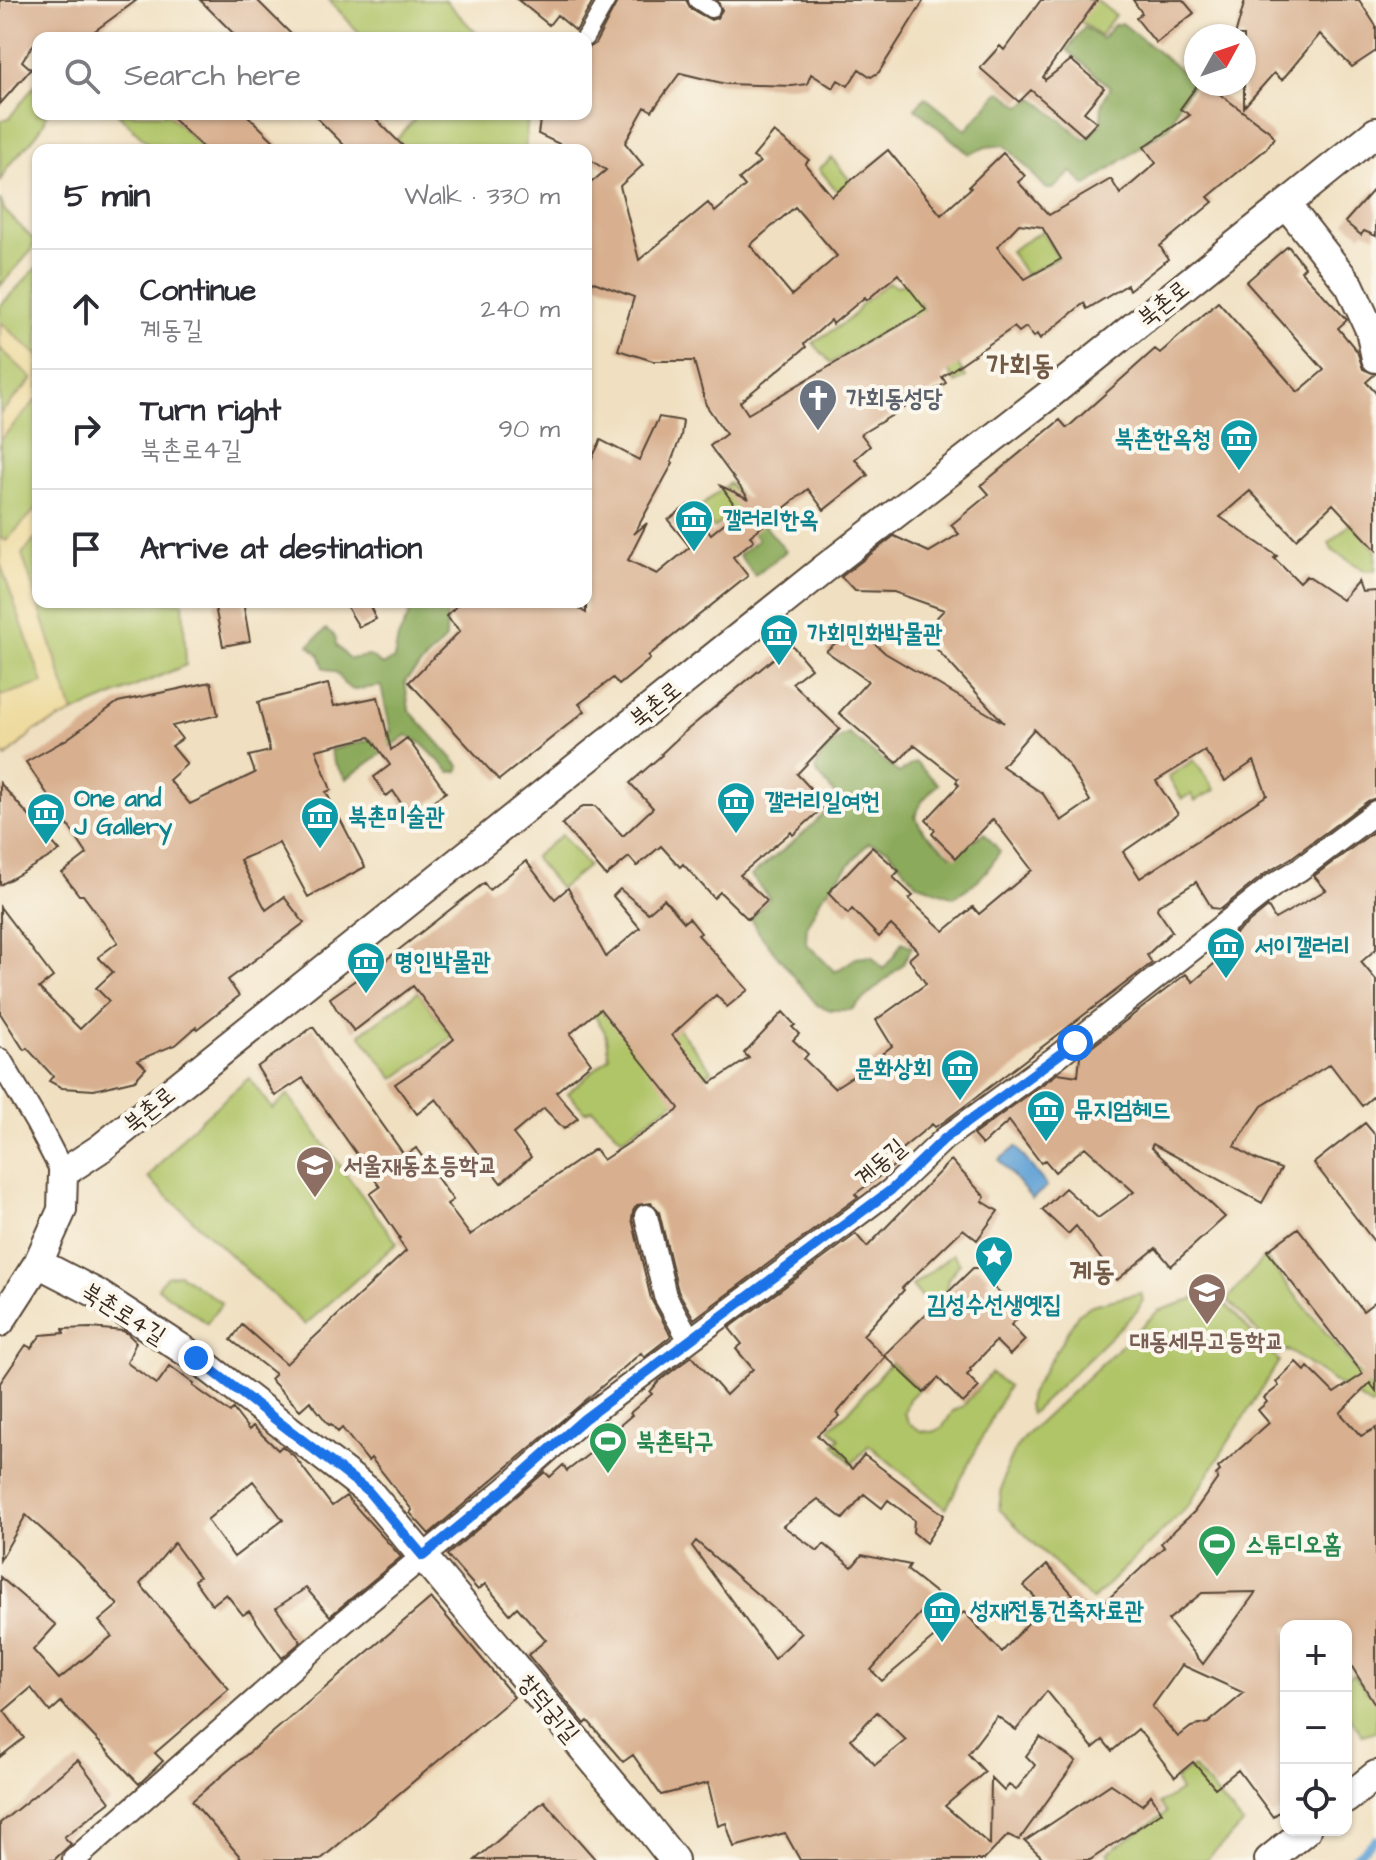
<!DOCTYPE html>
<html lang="en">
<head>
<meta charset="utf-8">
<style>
  body { margin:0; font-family:"Architects Daughter","Poor Story",sans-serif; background:#f2f2f3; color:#2b2b33 }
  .controls { position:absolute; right:24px; bottom:24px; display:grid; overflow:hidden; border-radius:16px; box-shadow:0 2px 6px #0004 }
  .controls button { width:72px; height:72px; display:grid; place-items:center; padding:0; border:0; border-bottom:2px solid #e1e1e2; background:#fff; color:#2b2b33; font:40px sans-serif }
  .compass { position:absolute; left:1184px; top:24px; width:72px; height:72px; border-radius:50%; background:#fff; box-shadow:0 2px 6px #0004; rotate:50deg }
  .stop { position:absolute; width:24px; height:24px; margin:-18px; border:6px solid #1a73e8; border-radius:50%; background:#fff }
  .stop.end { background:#1a73e8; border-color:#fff; box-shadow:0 2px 8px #0008 }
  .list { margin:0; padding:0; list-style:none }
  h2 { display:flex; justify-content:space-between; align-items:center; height:104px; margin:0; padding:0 32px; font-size:34px }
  h2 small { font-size:26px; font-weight:400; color:#7c7c81 }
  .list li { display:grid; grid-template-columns:52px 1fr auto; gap:24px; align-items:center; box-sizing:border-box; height:120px; padding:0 32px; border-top:2px solid #e1e1e2 }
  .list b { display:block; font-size:30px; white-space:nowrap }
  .list p { margin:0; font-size:26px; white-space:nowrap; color:#7c7c81 }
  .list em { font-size:26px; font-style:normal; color:#7c7c81 }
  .icon { flex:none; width:44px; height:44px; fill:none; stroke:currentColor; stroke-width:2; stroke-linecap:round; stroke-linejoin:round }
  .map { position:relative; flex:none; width:1376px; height:1860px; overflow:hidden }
  .search { position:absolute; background:#fff; box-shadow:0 2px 6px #0004; left:32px; top:32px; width:560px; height:88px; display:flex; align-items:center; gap:20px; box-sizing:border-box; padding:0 28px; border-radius:16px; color:#7c7c81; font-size:30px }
  .panel { position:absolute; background:#fff; box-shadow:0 2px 6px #0004; left:32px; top:144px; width:560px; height:464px; border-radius:16px }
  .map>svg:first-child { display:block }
</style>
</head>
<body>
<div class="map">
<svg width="1376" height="1860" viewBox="0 0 1376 1860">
  <rect width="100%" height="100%" fill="#fbf7ec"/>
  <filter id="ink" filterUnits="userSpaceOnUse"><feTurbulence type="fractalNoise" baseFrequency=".0125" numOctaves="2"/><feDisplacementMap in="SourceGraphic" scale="16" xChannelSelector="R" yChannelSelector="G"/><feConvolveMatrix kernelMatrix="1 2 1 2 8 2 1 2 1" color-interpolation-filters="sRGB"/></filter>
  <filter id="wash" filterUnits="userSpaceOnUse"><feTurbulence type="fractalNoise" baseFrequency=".006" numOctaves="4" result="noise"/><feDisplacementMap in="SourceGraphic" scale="32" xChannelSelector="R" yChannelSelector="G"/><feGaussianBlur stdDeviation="1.8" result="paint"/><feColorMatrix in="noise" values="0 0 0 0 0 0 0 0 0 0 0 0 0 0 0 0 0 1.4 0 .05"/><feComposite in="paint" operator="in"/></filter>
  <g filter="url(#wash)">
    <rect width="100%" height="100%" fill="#f0e0c1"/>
    <path fill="#b0c468" stroke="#767743" stroke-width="2" d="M329 0H445L481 38H364Z
      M1053 0H1096L1115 15 1100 36Z
      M38 81V114H47C40 142 8 156 0 183V121L9 118Z
      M118 114H168L205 150H155Z
      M419 114H528L525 150H406L396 140Z
      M832 158 889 229 883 248 819 169Z
      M0 199 5 211 35 241 32 250 0 286Z
      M1042 231 1058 258 1025 275 1010 251Z
      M941 255 959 272 919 302 966 377 956 383 911 314 831 363 813 343C827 332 854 321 860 305L888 283 899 286Z
      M38 266V356L0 322V306Z
      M0 348 33 378 0 414Z
      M38 398V507L5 542 0 537V440Z
      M729 483 751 509 738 514 734 512 714 528 699 508Z
      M1351 523 1376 550 1375 570 1366 571 1332 550 1329 543Z
      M38 536V602H183L186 665 73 713 22 554Z
      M0 563 44 684 0 696Z
      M1194 760 1215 790 1195 801 1191 794 1182 799 1168 777Z
      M562 835 588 866 560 889 534 857Z
      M621 958 712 1070 671 1104 622 1139 592 1109 585 1112 568 1093 609 1057 605 1032 576 987Z
      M418 992 452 1037 394 1079 360 1034Z
      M249 1078 272 1109 288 1095 397 1243 305 1325 148 1178 187 1132Z
      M953 1254 960 1263 948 1279 946 1291 982 1328 938 1316 912 1286Z
      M1265 1257 1376 1395V1402L1371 1406 1287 1350 1279 1355 1227 1299Z
      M179 1274 222 1303 207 1323 158 1288 166 1276Z
      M1214 1292 1279 1361 1189 1505 1092 1600 999 1509C1003 1478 1005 1460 1025 1436L1158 1311Z
      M1141 1293 1143 1300 1137 1311 1031 1414 1028 1405 1030 1394 1078 1314 1092 1305Z
      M891 1362 919 1389 909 1399 904 1413 909 1423 921 1431 933 1432 942 1428 953 1411 963 1406 991 1373 1008 1386 946 1509 869 1445 852 1464 834 1444 840 1438 830 1428 848 1412Z
      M1353 1674 1368 1693 1376 1688V1731L1362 1735 1346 1711V1679Z
      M1193 1767 1243 1824 1206 1860H1114L1107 1853 1166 1813 1159 1804 1180 1791 1175 1779Z"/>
    <path fill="#8caa5c" stroke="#646a3d" stroke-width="2" d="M1122 23 1195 82 1180 102 1170 126 1086 186 1072 172 1053 189H1047C1032 174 1020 159 1004 145L986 147 969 154 915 108 925 97 966 130 1000 91 1021 106 1034 98 1085 140 1101 124 1102 103 1110 87 1067 50 1084 27 1102 39 1114 25Z
      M751 509 786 551 755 576 739 555 758 540 738 515Z
      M402 602H447L446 639 405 681 409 710 460 767 458 771 450 772 422 744 407 735 346 779 334 762 330 750 382 737 391 732 381 686 353 690 344 684 337 673 324 668 320 656 309 645 326 629 335 636 336 645 349 659 369 656 383 665 394 659 398 638 409 615Z
      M849 734 899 773 915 762 938 784 922 801 915 817 924 832 951 855 984 833 1000 851C986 875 978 882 954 897L916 883 888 849 868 843 821 898 807 925 806 943 835 972 856 958 872 956 883 969 894 956 902 942 912 947 903 964 851 1010H831L817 1005 759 933 751 919 769 898 751 876 803 834 839 799 815 770C818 756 836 738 849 734Z"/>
    <path fill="#eeda9e" stroke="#94825e" stroke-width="2" d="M0 322 38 356V398L0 440V414L33 379 0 348Z
      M38 507V536L22 554 73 713 34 731 6 757 0 750V696L43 683 0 563V537L6 541Z"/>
    <path fill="#62a2d5" stroke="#4e667a" stroke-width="2" d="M1016 1147 1047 1186 1032 1199 999 1160Z"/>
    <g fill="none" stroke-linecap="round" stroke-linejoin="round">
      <path stroke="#62a2d5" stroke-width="7" d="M1351 1860 1376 1839"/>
    </g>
    <g id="blocks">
      <path fill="#d8b090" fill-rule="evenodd" d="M0 0H137L85 38H38L22 61 31 69 0 104Z
        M200 0H257L295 38H238Z
        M518 0H594L576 31 557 15 549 25Z
        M618 0H686L691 9 711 20 717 18 722 10 717 0H924L879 72 871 77 859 69 848 86 838 80 833 88 811 74 807 84 792 86 726 84 680 73 652 111 645 107 625 143 643 165 620 186 639 260 708 203 715 212 745 186 739 179 760 162 753 157 774 132 809 160 805 164 832 196 888 150 941 215 971 188 969 186 1003 153 1025 176 1018 182 1049 215 1111 179 1120 194 1156 163 1144 147 1190 115 1180 109 1198 84H1206L1269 131 1274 138 1266 149 1208 197 1213 202 1160 246 1168 259 1129 290 1127 285 1087 309 1084 303 1040 339 1037 334 1034 337 1026 327 1019 332 1014 327 942 377 946 383 861 434 870 446 855 459 868 475 824 510 808 489 750 536 754 540 733 557 748 576 648 656 650 659 619 685 613 678 579 704 585 711 499 780 409 682 460 631 446 616 461 602H568L586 613V470L601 440 639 460 659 417 683 421 681 436 671 462 673 463 634 534 647 523 628 560 657 574 690 547 668 520 688 505 711 534 739 511 721 486 749 499 710 446 726 434 706 405 694 361H653L618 350 634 297 586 279V187L606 170 586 157V150H572L538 134 541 114H586V49L595 44ZM795 207 837 256 792 295 750 245ZM1019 224 1042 227 1061 259 1025 279 997 247ZM898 274 926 310 748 414 740 402 806 347 804 344 831 320 833 324 865 297 867 300Z
        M1041 0H1097L1043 77 1045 80 1071 60 1104 88 1084 112 1097 122 1084 136 1031 90 1019 102 980 68 1000 46 1004 50Z
        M1133 0H1183L1194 13 1156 43 1136 18 1142 13Z
        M1245 0H1359L1376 26V51L1352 67 1320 34 1282 80 1274 73 1244 107V36H1235Z
        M168 114H246L283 150H205Z
        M313 114H371L407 150H349Z
        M1376 187V236L1364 231 1361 235 1345 222Z
        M1288 246 1305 267 1301 271 1347 320 1338 328 1357 351 1363 369 1375 374 1366 382 1376 393V550L1333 504 1296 539 1250 491 1220 517 1277 556 1274 558 1299 583 1306 576 1342 600 1358 581 1362 592 1376 591V798L1368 801 1291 858 1266 873 1221 909 1212 908 1196 882 1158 906 1157 909 1172 931 1147 955 1152 963 945 1121 935 1127 932 1124 898 1152 903 1159 855 1194 858 1197 694 1319 678 1291 659 1212 651 1203 637 1205 633 1211 632 1219 651 1299 671 1336 644 1357 641 1353 429 1534 410 1513 412 1510 371 1458 368 1461 342 1428 338 1432 331 1424 329 1425 310 1401 300 1410 270 1379 275 1374 231 1340 242 1325 286 1364 406 1251 398 1239 400 1238 370 1194 380 1187 303 1078 275 1096 257 1067 313 1027 405 1156 416 1148 453 1200 447 1204 470 1235 595 1149 603 1160 677 1111 679 1108 600 1009 570 1034 591 1063 556 1092 578 1118 564 1129 544 1108 513 1134 531 1157 501 1183 436 1099 417 1114 395 1084 424 1064 454 1039 413 986 354 1031 337 1010 330 998 381 962 382 963 484 883 489 890 526 861 555 899 568 888 606 957 640 928 613 896 620 889 648 913 664 899 684 922 689 918 701 933 698 935 748 990 727 1007 716 995 672 1035 711 1083 749 1058 744 1053 783 1012 795 1025 792 1027 799 1034 793 1040 808 1054 804 1059 834 1088 856 1074 892 1046 876 1020 926 984 909 959 918 951 891 925 879 937 852 909 848 914 828 893 872 847 899 871 893 877 913 896 909 899 944 931 973 907 979 914 1032 870 993 819 956 858 932 834 935 830 926 820 959 785 956 782 958 779 914 745 897 763 839 713 868 681 826 651 856 626 885 653 1004 723 922 633 944 610 894 592 854 591 841 577 894 536 929 552 959 534 951 525 989 494 981 485 1060 420 1067 428 1155 349 1160 353 1218 302 1298 392 1324 370 1246 282ZM1034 729 1068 764 1090 801 1061 821 1043 794 1002 766ZM1205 751 1225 781 1254 761 1267 795 1140 878 1123 852 1178 814 1156 781Z
        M214 602H243L250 641 223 646Z
        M344 602H368L376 619 359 627Z
        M791 644 811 668 792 683 840 729 797 774 826 805 793 835 791 832 740 875 767 901 748 919 720 892 714 898 683 864 680 867 661 846 637 866 629 857 606 876 562 824 583 806H595L623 836 653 808 630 783 662 755 661 754 681 735Z
        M211 682 218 715 172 726 182 739 172 746 187 764 169 780 190 804 255 773 249 756 270 751 258 702 328 684 334 706 378 697 391 750 407 738 446 792 428 804 431 808 413 821 393 791 386 796 374 777 390 765 370 737 316 750 331 790 326 792 365 867 308 897 279 843 240 860 266 910 284 897 304 923 228 980 239 996 197 1029 196 1027 177 1044 138 1060 146 1068 135 1080 94 1090 62 1088 49 1081 53 1076 27 1048 24 1050 0 1013V907L53 977 39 988 80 1029 109 1001 96 988 113 972 98 957 118 942 83 895H79L62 873 87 854 26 762 67 739 118 702Z
        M0 783 60 851 0 885Z
        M1376 830V949L1361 962 1376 980V1094L1362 1106 1330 1064 1262 1106 1234 1146 1255 1159 1281 1169 1262 1203 1153 1144 1151 1147 1225 1217 1171 1266 1156 1248 1117 1280 1076 1226 1068 1234 1042 1210 1065 1188 1098 1218 1134 1192 1085 1147 1055 1172 1045 1160 1041 1163 1009 1121 982 1145 973 1135 1058 1073 1078 1076 1080 1056 1186 974 1193 982 1228 952 1221 945 1268 907 1275 919 1326 890 1314 876Z
        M1365 1123 1376 1136V1244L1314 1163Z
        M951 1160 985 1197 982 1201 998 1211 977 1240 963 1229 902 1288 904 1290 863 1335 885 1357 837 1413 840 1416 817 1435 852 1469 864 1455 944 1515 926 1543 913 1532 914 1520 888 1500 882 1508 864 1494 843 1519 818 1499 783 1526 818 1551 824 1544 852 1567 862 1555 910 1565 907 1570 937 1594 871 1670 882 1681 964 1612 1002 1652 1029 1622 1020 1612 1035 1597 1024 1586 1047 1565 1091 1615 1164 1547 1161 1543 1194 1512 1218 1478 1216 1475 1220 1471 1218 1468 1269 1423 1258 1410 1267 1402 1264 1398 1279 1386 1276 1382 1296 1362 1305 1371 1308 1367 1334 1393 1363 1374 1267 1251 1298 1228 1363 1311 1376 1301V1391L1370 1383 1340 1413 1361 1436 1376 1428V1706L1346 1657V1626H1286V1806L1273 1817 1238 1770 1215 1788 1193 1762 1175 1777 1138 1729 1112 1751 1103 1740 1093 1748 1047 1691 1016 1730 997 1716 968 1754 985 1772 945 1806 990 1845 991 1778 1004 1791 1009 1785 1016 1790 1035 1765 1026 1756 1040 1737 1076 1761 1019 1840 1008 1835 984 1860H800L785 1833 734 1847 726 1823 718 1826 708 1783 661 1795 633 1755 623 1762 588 1721 585 1724 528 1655 546 1640 517 1607 510 1614 485 1584 478 1590 447 1555 545 1472 550 1477 563 1465 567 1471 607 1440 605 1438 632 1415 630 1413 652 1394 650 1392 659 1381 692 1356 726 1395 753 1369 736 1349 742 1344 729 1328 856 1234 867 1247ZM696 1541 802 1633 774 1659 692 1546ZM1256 1592 1203 1664 1168 1620 1202 1593ZM1182 1665 1244 1693 1208 1723 1191 1727 1178 1737 1152 1707ZM877 1712 906 1740 875 1765 851 1739Z
        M973 1268H980L989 1278 986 1280 1021 1314 1011 1325 1025 1340 1010 1355 996 1341 970 1369 971 1371 967 1375 979 1387 963 1403 938 1378 924 1393 884 1355Z
        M91 1328 123 1331 127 1333 136 1342 127 1363 157 1384 170 1366 194 1384 193 1386 230 1412 233 1409 249 1430 253 1426 278 1450 282 1446 294 1456 332 1506 346 1496 401 1557 330 1616 306 1588 276 1608 301 1642 282 1658 249 1611 243 1615 226 1594 212 1605 194 1580 199 1577 174 1543 140 1584 229 1689 155 1753 163 1761 139 1784 61 1702 50 1712 31 1688 4 1711 24 1738 0 1757V1577L56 1625 33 1650 59 1679 112 1636 99 1621 118 1605 78 1562 26 1515 0 1560V1383L26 1345 31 1348 41 1335 64 1333 63 1329ZM253 1481 283 1520 234 1557 207 1520Z
        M431 1598 514 1697 320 1860H243L192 1801Z
        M78 1760 110 1802 64 1837 71 1844 54 1860H0V1823Z
        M1111 1784 1142 1805 1151 1795 1162 1812 1090 1860H1045L1025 1841Z
        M544 1801 596 1860H475Z"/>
    </g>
  </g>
  <g filter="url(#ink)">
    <use href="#blocks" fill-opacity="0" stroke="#564536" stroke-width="2"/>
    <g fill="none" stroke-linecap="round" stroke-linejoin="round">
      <defs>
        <path id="pedestrian" d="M697 0 711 9
          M585 38 607 0"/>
        <path id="minor" d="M0 1060 37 1123 63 1173
          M646 1216 665 1296 689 1339
          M74 1860 344 1622 506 1488 584 1419 891 1190 944 1139 1055 1058 1275 884 1299 870 1376 812"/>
        <path id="tertiary" d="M1286 204 1350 286 1370 330 1376 358
          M38 1263 96 1293 196 1358 368 1491 638 1814 674 1860
          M0 1322 38 1263 62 1210 63 1173 101 1148 824 569 1050 394 1376 132
          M1346 1799 1376 1775
          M1269 1860 1306 1830"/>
      </defs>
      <use href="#pedestrian" stroke="#564536" stroke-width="20"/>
      <use href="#minor" stroke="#564536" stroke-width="26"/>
      <use href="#tertiary" stroke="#564536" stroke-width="32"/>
      <use href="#pedestrian" stroke="#fff" stroke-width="16"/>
      <use href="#minor" stroke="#fff" stroke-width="22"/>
      <use href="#tertiary" stroke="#fff" stroke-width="28"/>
    </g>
  </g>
  <g fill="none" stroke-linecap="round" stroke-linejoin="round" filter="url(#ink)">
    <path stroke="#1a73e8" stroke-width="10" d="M196 1358 368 1491 423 1556 506 1488 584 1419 891 1190 944 1139 1075 1043"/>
  </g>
  <defs>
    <symbol id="church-pin" viewBox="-11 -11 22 30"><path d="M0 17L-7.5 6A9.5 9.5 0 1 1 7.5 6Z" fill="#6b7280" stroke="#fbf7ec"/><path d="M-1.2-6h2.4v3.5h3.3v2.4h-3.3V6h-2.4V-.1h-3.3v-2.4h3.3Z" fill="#fff"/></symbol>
    <symbol id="museum-pin" viewBox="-11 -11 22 30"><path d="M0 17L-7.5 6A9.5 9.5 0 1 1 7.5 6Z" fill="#0f9aa8" stroke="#fbf7ec"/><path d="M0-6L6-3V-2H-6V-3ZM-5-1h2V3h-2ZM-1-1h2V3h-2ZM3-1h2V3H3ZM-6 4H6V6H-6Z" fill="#fff"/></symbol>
    <symbol id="school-pin" viewBox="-11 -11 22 30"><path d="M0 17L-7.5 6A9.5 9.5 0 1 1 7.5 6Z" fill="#8d6e63" stroke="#fbf7ec"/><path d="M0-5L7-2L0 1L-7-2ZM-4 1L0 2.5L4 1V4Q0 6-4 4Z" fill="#fff"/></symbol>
    <symbol id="sight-pin" viewBox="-11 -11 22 30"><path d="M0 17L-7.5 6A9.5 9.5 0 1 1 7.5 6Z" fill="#0f9aa8" stroke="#fbf7ec"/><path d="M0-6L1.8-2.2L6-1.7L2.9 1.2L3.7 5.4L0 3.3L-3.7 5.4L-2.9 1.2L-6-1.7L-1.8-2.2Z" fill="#fff"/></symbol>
    <symbol id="stadium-pin" viewBox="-11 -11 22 30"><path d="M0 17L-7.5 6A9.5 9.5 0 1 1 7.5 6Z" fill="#2e9e5b" stroke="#fbf7ec"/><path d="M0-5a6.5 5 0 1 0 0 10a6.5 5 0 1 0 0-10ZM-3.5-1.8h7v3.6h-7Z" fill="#fff"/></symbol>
  </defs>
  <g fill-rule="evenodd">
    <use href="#church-pin" x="796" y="376" width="44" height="60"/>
    <use href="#museum-pin" x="1217" y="416" width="44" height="60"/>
    <use href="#museum-pin" x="672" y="497" width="44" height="60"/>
    <use href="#museum-pin" x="757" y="611" width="44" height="60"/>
    <use href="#museum-pin" x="714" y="779" width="44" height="60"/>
    <use href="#museum-pin" x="24" y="790" width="44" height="60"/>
    <use href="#museum-pin" x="298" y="794" width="44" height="60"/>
    <use href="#museum-pin" x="1204" y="924" width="44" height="60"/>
    <use href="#museum-pin" x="344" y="939" width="44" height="60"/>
    <use href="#museum-pin" x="938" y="1046" width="44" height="60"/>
    <use href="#museum-pin" x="1024" y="1087" width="44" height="60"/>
    <use href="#school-pin" x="293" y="1143" width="44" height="60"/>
    <use href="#sight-pin" x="972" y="1233" width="44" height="60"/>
    <use href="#school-pin" x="1185" y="1270" width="44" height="60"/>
    <use href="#stadium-pin" x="586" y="1419" width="44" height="60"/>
    <use href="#stadium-pin" x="1195" y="1522" width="44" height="60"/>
    <use href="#museum-pin" x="920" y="1588" width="44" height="60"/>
  </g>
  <g text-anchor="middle" stroke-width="8" stroke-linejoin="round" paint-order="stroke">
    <g font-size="24" fill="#3b2a1e" stroke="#fbf7ec">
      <text transform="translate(1163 303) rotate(-39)" y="8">북촌로</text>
      <text transform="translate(655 704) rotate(-39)" y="8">북촌로</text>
      <text transform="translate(149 1109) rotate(-39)" y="8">북촌로</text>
      <text transform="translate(880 1162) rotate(-41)" y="8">계동길</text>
      <text transform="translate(124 1313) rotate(32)" y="8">북촌로4길</text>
      <text transform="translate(549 1708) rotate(50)" y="8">창덕궁1길</text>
    </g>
    <g font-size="24" font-weight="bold" fill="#5b616d" stroke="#fbf7ec" text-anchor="start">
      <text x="846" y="406">가회동성당</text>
    </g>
    <g font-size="24" font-weight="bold" fill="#0d838f" stroke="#fbf7ec" text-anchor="start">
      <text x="1211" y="446" text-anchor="end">북촌한옥청</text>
      <text x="722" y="527">갤러리한옥</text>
      <text x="807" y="641">가회민화박물관</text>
      <text x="74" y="806">One and<tspan x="74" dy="28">J Gallery</tspan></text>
      <text x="764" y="809">갤러리일여헌</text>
      <text x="348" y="824">북촌미술관</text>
      <text x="1254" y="954">서이갤러리</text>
      <text x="394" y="969">명인박물관</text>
      <text x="932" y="1076" text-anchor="end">문화상회</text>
      <text x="1074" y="1117">뮤지엄헤드</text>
      <text x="994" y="1312" text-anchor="middle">김성수선생옛집</text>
      <text x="970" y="1618">성재전통건축자료관</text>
    </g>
    <g font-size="24" font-weight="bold" fill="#785e54" stroke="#fbf7ec" text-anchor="start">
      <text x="343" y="1173">서울재동초등학교</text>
      <text x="1207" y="1349" text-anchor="middle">대동세무고등학교</text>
    </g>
    <g font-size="24" font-weight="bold" fill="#27864d" stroke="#fbf7ec" text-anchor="start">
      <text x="636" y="1449">북촌탁구</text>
      <text x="1245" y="1552">스튜디오홈</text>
    </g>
    <g font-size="28" font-weight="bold" fill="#725946" stroke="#fbf7ec">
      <text x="1020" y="374">가회동</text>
      <text x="1092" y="1280">계동</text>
    </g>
  </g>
</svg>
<div class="controls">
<button>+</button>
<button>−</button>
<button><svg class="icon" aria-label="locate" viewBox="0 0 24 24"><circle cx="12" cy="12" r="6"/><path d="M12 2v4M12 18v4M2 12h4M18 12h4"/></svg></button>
</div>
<svg class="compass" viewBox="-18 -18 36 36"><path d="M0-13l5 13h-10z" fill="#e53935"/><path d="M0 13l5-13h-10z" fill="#7c7c81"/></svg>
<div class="stop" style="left:1075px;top:1043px"></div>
<div class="stop end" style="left:196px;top:1358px"></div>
<div class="search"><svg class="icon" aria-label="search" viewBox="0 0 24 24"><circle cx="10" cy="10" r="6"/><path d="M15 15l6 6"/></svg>Search here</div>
<section class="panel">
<h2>5 min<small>Walk · 330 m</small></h2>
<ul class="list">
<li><svg class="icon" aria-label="ahead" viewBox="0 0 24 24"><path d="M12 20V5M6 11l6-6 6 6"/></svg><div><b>Continue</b><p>계동길</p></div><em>240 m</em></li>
<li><svg class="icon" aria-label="right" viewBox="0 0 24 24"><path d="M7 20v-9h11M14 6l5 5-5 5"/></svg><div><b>Turn right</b><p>북촌로4길</p></div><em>90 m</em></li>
<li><svg class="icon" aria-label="arrive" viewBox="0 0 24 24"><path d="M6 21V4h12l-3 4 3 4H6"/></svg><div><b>Arrive at destination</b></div></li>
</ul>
</section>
</div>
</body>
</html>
